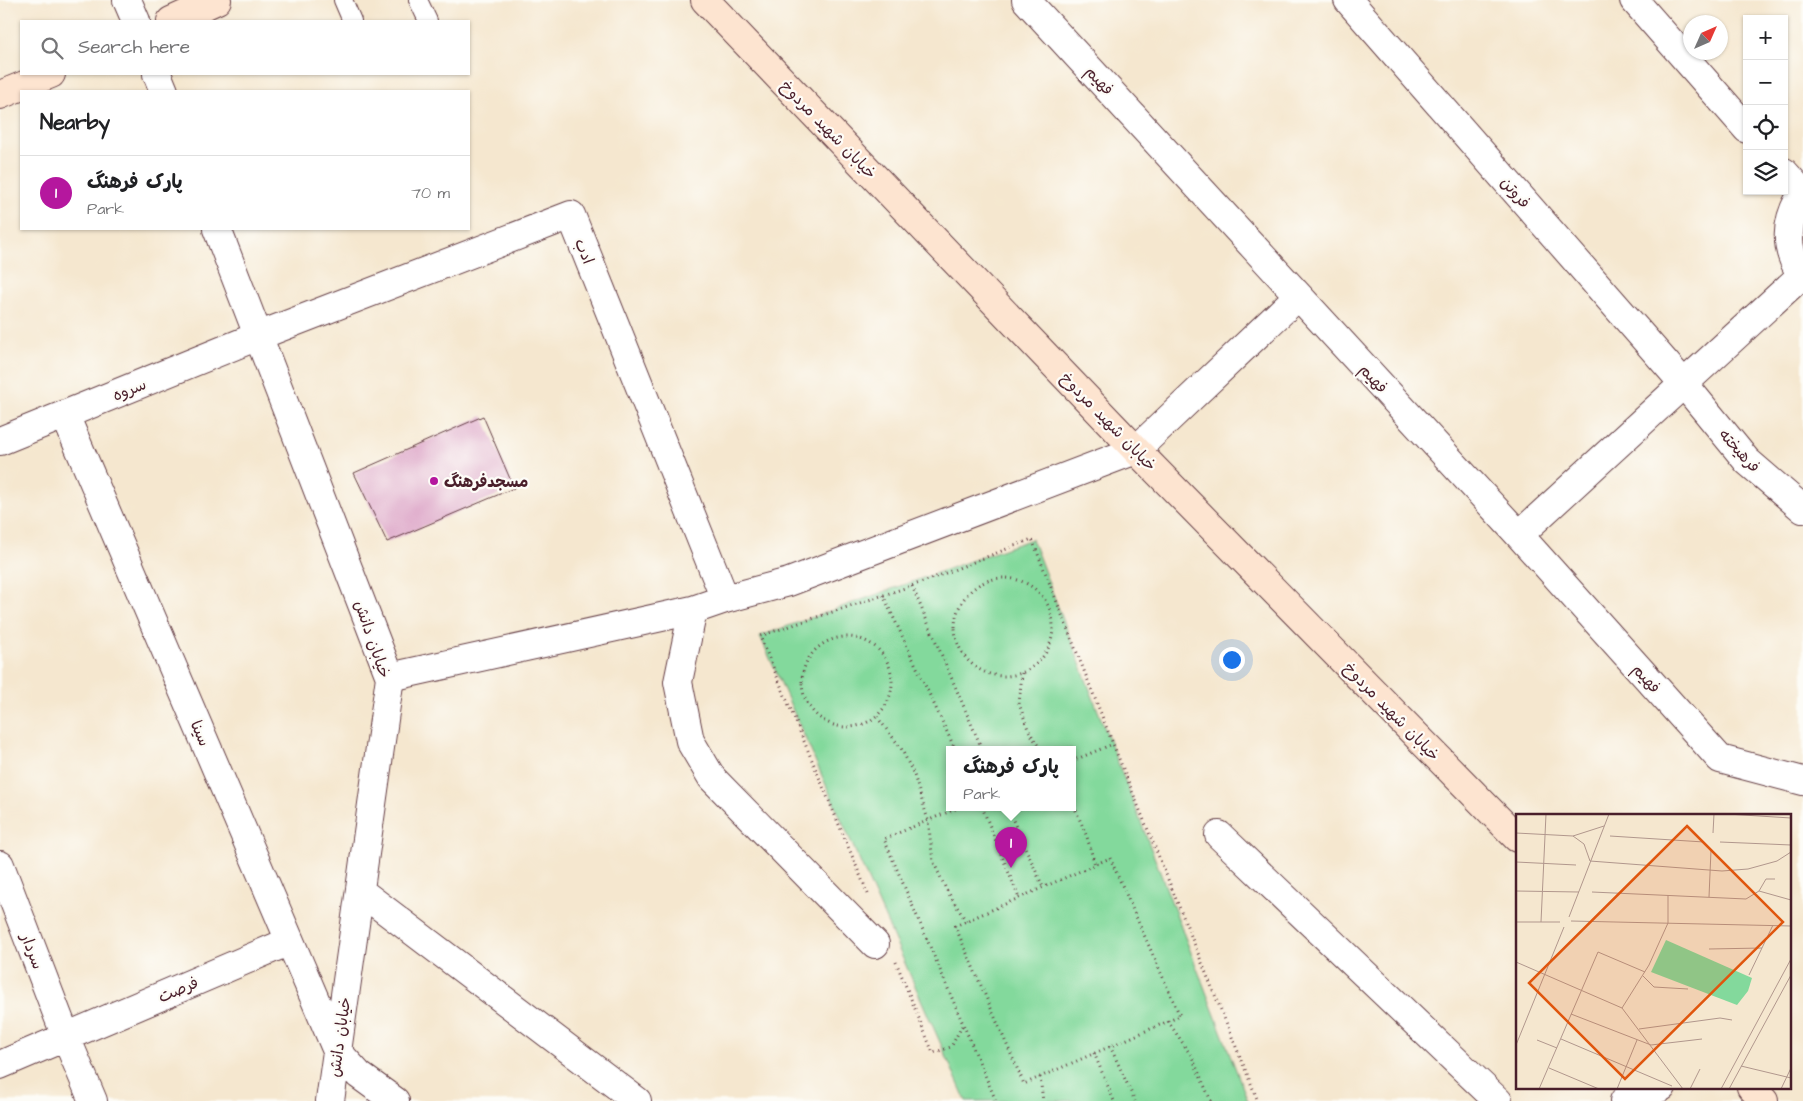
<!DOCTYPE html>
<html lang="en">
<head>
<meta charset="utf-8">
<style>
  body { margin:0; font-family:"Architects Daughter","Playpen Sans Arabic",sans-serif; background:#f6f6f6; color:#202124 }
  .controls { position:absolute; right:15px; top:15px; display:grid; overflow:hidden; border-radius:0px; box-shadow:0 1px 4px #0004 }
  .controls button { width:45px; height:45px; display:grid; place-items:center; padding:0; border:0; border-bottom:1px solid #e0e0e0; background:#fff; color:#202124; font:25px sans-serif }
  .compass { position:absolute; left:1683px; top:15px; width:45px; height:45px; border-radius:50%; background:#fff; box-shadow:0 1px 4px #0004; rotate:45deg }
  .you { position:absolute; left:1231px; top:659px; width:18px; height:18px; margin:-12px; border:4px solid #fff; border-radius:50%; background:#1a73e8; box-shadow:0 0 0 8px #1a73e833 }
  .badge { display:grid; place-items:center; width:32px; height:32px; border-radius:50%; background:#b5179e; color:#fff; font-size:16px; font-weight:700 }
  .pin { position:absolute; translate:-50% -41px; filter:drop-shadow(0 1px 2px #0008) }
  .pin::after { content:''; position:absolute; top:26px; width:18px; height:15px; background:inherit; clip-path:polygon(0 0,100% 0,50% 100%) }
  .popup { position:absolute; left:946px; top:746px; width:130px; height:65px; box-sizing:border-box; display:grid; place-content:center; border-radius:0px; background:#fff; filter:drop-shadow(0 1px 4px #0005); font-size:16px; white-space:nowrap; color:#757577 }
  .popup b { font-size:19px; color:#202124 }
  .popup::after { content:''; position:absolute; left:50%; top:100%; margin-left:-10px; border:10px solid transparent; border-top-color:#fff }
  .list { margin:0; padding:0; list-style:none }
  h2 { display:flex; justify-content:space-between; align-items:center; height:65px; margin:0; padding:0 20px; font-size:21px }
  h2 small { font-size:16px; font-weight:400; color:#757577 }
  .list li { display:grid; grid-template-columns:32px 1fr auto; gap:15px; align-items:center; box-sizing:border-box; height:75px; padding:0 20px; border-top:1px solid #e0e0e0 }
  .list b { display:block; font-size:19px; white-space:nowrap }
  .list p { margin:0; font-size:16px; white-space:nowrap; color:#757577 }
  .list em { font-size:16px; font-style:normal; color:#757577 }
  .icon { flex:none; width:28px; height:28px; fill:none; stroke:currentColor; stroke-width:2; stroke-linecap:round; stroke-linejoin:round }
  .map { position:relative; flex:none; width:1803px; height:1101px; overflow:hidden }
  .search { position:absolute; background:#fff; box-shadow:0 1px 4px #0004; left:20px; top:20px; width:450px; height:55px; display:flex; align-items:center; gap:12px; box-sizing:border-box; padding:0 18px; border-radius:0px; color:#757577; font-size:19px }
  .panel { position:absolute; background:#fff; box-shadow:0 1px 4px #0004; left:20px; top:90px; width:450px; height:140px; border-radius:0px }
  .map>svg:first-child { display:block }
</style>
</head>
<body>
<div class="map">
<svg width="1803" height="1101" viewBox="0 0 1803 1101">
  <rect width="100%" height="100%" fill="#fdfcf7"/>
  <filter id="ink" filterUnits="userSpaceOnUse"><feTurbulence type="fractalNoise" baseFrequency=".02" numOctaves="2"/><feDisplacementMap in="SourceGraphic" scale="10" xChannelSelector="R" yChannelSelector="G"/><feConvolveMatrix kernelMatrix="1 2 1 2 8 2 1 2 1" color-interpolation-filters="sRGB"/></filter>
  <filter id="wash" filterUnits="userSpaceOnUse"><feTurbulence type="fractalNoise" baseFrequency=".0096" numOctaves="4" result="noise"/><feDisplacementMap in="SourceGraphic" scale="20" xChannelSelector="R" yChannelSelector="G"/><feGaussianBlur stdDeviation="1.12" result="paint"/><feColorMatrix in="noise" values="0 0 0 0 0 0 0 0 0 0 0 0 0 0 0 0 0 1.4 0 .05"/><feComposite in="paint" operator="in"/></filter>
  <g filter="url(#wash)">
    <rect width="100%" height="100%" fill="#f5e7cf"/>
    <path fill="#83d99c" stroke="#667c64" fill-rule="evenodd" d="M1032 539 1248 1101H966L760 636ZM950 749H1072V807H950Z"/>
    <g id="blocks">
      <path fill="#d99bc2" d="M483 416 514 488 387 542 354 473Z"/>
    </g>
  </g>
  <g filter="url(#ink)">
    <use href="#blocks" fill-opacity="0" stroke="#643d44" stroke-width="1"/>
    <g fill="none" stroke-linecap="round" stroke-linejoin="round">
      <defs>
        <path id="lane" d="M343 0 352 21
          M418 0 428 21"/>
        <path id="street" d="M127 0 136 21
          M1026 0 1519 535 1720 759 1803 781
          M1348 0 1684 384 1747 461 1803 509
          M1634 0 1747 129
          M157 74 164 91
          M1784 172 1803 193
          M1803 193C1785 220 1783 249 1803 277
          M217 229 390 677 330 1101
          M65 415 337 1051 359 1075 395 1101
          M0 441 258 336 571 215 725 599
          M1519 535 1802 275
          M693 610 678 682 690 741 712 778 875 944
          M390 677 693 610 725 599 789 582 1136 450 1298 296
          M1219 835 1498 1101
          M0 865 66 1037 93 1101
          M360 891 637 1101
          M0 1065 290 941
          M1624 1101 1662 1087"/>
        <path id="secondary" d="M705 0 1136 450 1517 838
          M171 21 217 0
          M0 95 51 74
          M1751 1087 1764 1101"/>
      </defs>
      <use href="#lane" stroke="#643d44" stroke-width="20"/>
      <use href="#street" stroke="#643d44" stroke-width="30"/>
      <use href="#secondary" stroke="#643d44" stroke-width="30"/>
      <path stroke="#643d44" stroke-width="3" stroke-dasharray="1 4" stroke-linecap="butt" d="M955 627a49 49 0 1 1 98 0a49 49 0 1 1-98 0Z
        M912 586 982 749
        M883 595 955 749
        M802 682a45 45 0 1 1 90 0a45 45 0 1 1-90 0Z
        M1022 673 1019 704 1028 729 1040 749
        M877 717 901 748 914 775 928 820 933 861 946 889 966 921
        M1072 761 1113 744
        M1072 801 1087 837 1095 865
        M960 807 884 839 996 1101
        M982 807 1019 898
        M1007 807 1043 887
        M1110 858 1180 1016 1024 1084 955 926Z
        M868 894 760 636 923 582 1032 539 1113 744 1258 1101
        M896 962 933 1053 951 1047 963 1024
        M1168 1021 1192 1057 1211 1101
        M1110 1046 1135 1101
        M1094 1053 1114 1101
        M1040 1077 1043 1101"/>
      <use href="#lane" stroke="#fff" stroke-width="18"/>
      <use href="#street" stroke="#fff" stroke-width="28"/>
      <use href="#secondary" stroke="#fde4d0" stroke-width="28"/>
    </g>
  </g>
  <circle fill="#b5179e" stroke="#fdfcf7" stroke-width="2" cx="434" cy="481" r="5"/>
  <g text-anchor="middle" stroke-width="4.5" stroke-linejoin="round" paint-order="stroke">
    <g font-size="16" fill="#4a1f2b" stroke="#fdfcf7">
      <text transform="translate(1100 80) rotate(47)" y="6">فهیم</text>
      <text transform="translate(829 129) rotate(46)" y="6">خیابان شهید مردوخ</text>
      <text transform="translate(1516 192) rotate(49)" y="6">فروتن</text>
      <text transform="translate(585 251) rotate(68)" y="6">ادب</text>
      <text transform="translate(1374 378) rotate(47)" y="6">فهیم</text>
      <text transform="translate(129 389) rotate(-22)" y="6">سروه</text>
      <text transform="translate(1109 421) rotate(46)" y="6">خیابان شهید مردوخ</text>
      <text transform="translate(1740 450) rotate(48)" y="6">فرهیخته</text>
      <text transform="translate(373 639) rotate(71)" y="6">خیابان دانش</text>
      <text transform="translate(1647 678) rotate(48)" y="6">فهیم</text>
      <text transform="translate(1392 711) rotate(46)" y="6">خیابان شهید مردوخ</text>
      <text transform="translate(201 733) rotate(67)" y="6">سینا</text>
      <text transform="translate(33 951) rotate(69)" y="6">سردار</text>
      <text transform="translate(178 989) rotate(-23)" y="6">فرصت</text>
      <text transform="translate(339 1037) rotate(-82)" y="6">خیابان دانش</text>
    </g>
    <g font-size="16" font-weight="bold" fill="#4a1f2b" stroke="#fdfcf7" text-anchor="start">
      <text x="444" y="487">مسجدفرهنگ</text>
    </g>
  </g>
  <g transform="translate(1516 814)">
    <rect width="275" height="275" fill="#f5e7cf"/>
    <path d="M150 126 236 164 232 177 221 191 135 158Z" fill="#83d99c"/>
    <path fill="none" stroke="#b1978d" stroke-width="1" d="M211 0 275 4M88 12 57 22 68 30 74 47 206 57 232 55 261 47 275 38M0 19 57 22M197 19 198 0M94 22 188 28M204 28 275 31M0 48 60 51M0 77 63 78M243 77 250 65H259M76 78 230 85 243 77 275 86M193 83 195 36M53 103 93 0M55 107 275 112M0 108H44M25 108 30 0M193 135 246 134M0 148 106 194 167 275M233 161 257 111M127 162 138 173 172 175M106 194 133 151 152 109V81M55 200 135 231 186 225M123 215 204 204 216 206M45 225 156 272M21 226 41 234M0 231 48 113M225 252 275 264M33 254 83 275M23 275 82 138 129 158M101 275 121 226M174 275 184 255M205 275 275 145M213 275 275 161M265 275 275 254"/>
    <path fill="#e0560e" fill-opacity="0.15" stroke="#e0560e" stroke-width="2.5" d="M171 12 267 108 109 265 13 169Z"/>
    <rect width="275" height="275" fill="none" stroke="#4a1f2b" stroke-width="2.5"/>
  </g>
</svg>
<div class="controls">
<button>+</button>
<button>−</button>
<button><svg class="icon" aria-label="locate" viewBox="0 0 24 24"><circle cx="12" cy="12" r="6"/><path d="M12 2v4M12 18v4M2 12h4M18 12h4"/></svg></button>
<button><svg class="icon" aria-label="layers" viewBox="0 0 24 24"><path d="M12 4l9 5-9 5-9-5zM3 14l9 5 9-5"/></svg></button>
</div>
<svg class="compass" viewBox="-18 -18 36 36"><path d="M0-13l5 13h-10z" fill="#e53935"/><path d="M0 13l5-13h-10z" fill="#757577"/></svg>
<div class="you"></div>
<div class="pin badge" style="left:1011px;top:868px">1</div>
<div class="popup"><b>پارک فرهنگ</b>Park</div>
<div class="search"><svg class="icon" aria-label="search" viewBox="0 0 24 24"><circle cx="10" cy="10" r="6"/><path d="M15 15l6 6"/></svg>Search here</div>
<section class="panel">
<h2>Nearby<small></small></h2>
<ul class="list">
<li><span class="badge">1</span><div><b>پارک فرهنگ</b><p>Park</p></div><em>70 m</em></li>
</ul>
</section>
</div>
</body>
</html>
